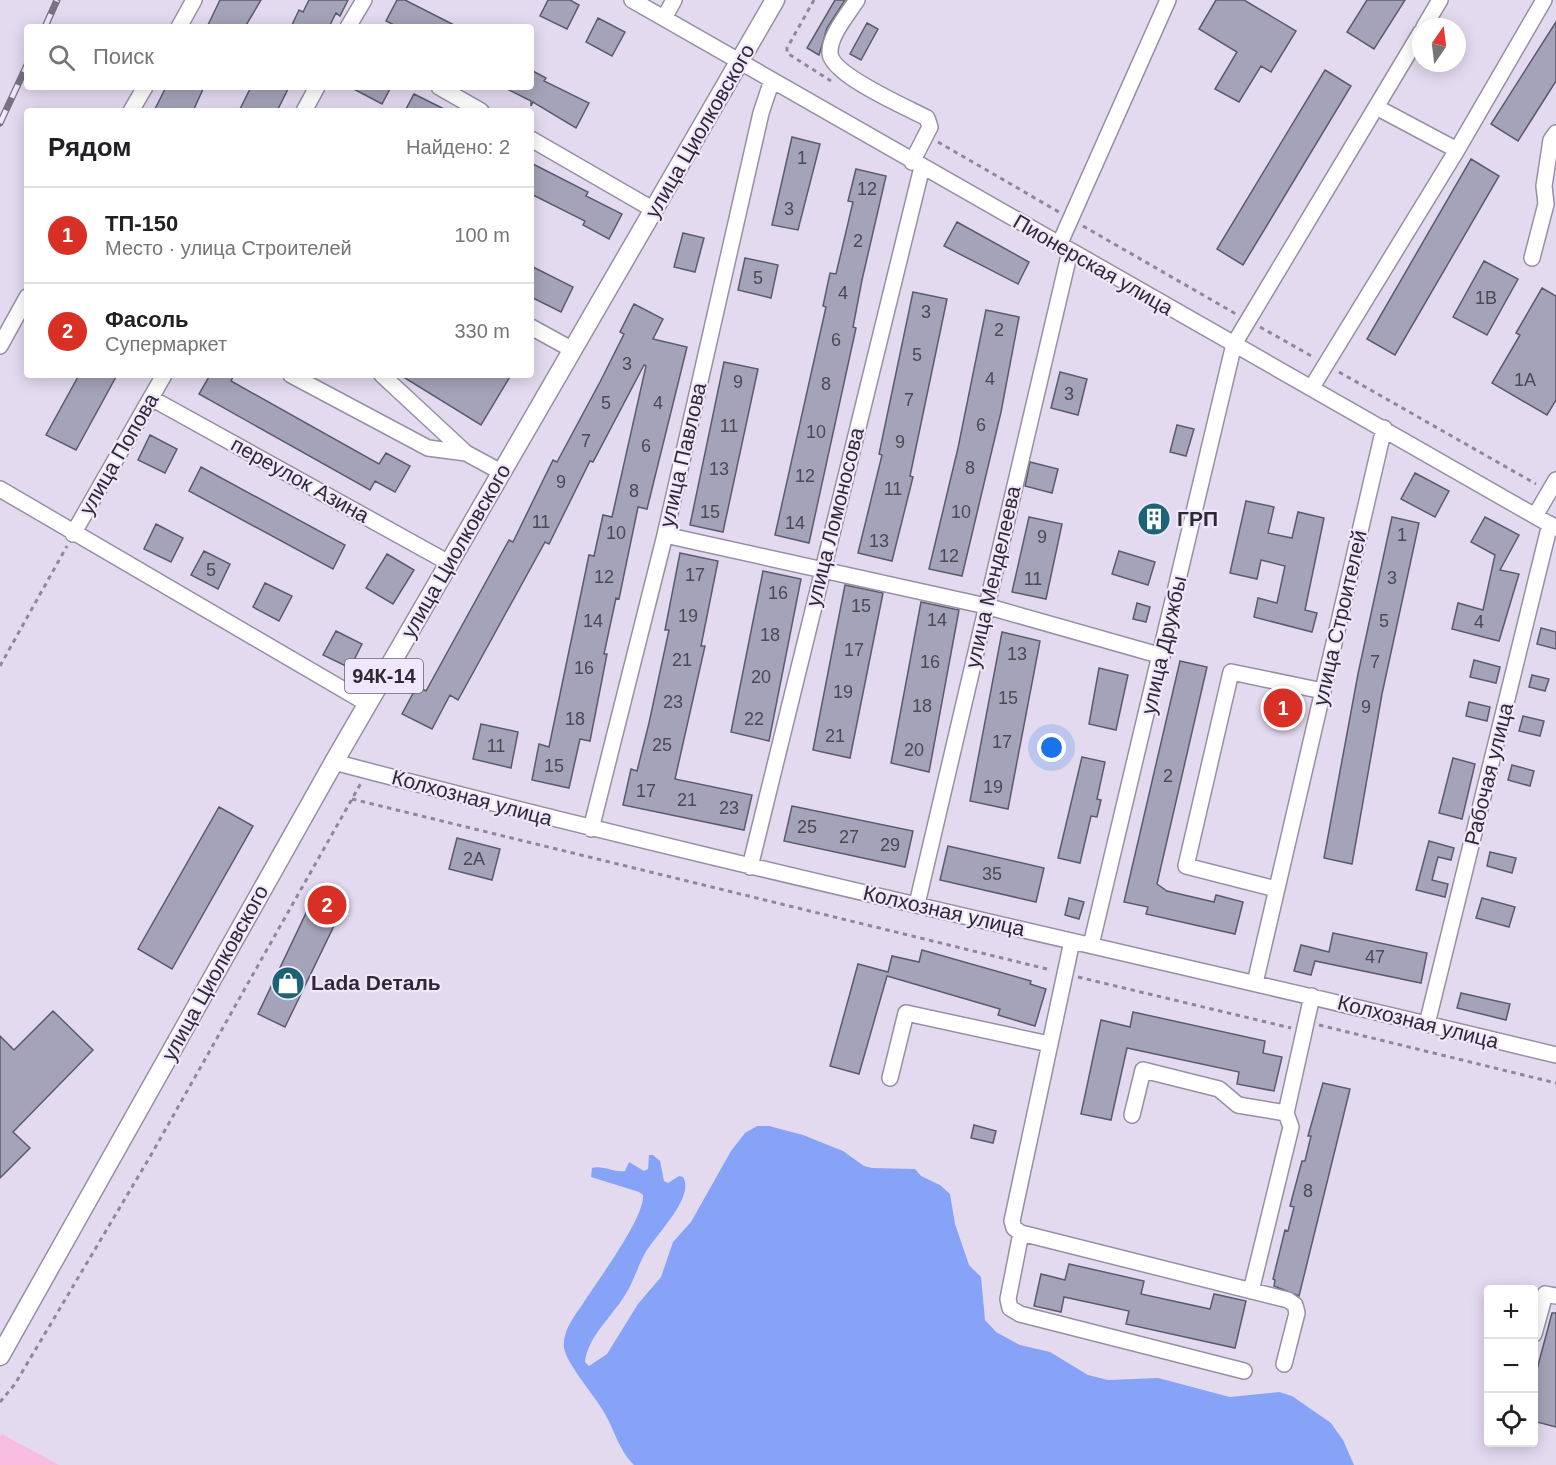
<!DOCTYPE html>
<html lang="ru">
<head>
<meta charset="utf-8">
<style>
  body { margin:0; font-family:Arial,sans-serif; background:#f6f6f6; color:#202124 }
  .controls { position:absolute; right:18px; bottom:18px; display:grid; overflow:hidden; border-radius:6px; box-shadow:0 3px 15px #0003 }
  .controls button { width:54px; height:54px; display:grid; place-items:center; padding:0; border:0; border-bottom:2px solid #e0e0e0; background:#fff; color:#202124; font:30px sans-serif }
  .compass { position:absolute; left:1412px; top:18px; width:54px; height:54px; border-radius:50%; background:#fff; box-shadow:0 3px 15px #0003; rotate:14deg }
  .you { position:absolute; left:1052px; top:748px; width:21px; height:21px; margin:-15px; border:4px solid #fff; border-radius:50%; background:#1a73e8; box-shadow:0 0 0 9px #1a73e833 }
  .badge { display:grid; place-items:center; width:39px; height:39px; border-radius:50%; background:#d93025; color:#fff; font-size:20px; font-weight:700 }
  .pin { position:absolute; translate:-50% -50%; border:3px solid #fff; box-shadow:0 2px 6px #0006 }
  .list { margin:0; padding:0; list-style:none }
  h2 { display:flex; justify-content:space-between; align-items:center; height:78px; margin:0; padding:0 24px; font-size:26px }
  h2 small { font-size:20px; font-weight:400; color:#757577 }
  .list li { display:grid; grid-template-columns:39px 1fr auto; gap:18px; align-items:center; box-sizing:border-box; height:96px; padding:0 24px; border-top:2px solid #e0e0e0 }
  .list b { display:block; font-size:22px; white-space:nowrap }
  .list p { margin:0; font-size:20px; white-space:nowrap; color:#757577 }
  .list em { font-size:20px; font-style:normal; color:#757577 }
  .icon { flex:none; width:33px; height:33px; fill:none; stroke:currentColor; stroke-width:2; stroke-linecap:round; stroke-linejoin:round }
  .map { position:relative; flex:none; width:1556px; height:1465px; overflow:hidden }
  .search { position:absolute; background:#fff; box-shadow:0 3px 15px #0003; left:24px; top:24px; width:510px; height:66px; display:flex; align-items:center; gap:15px; box-sizing:border-box; padding:0 21px; border-radius:6px; color:#757577; font-size:22px }
  .panel { position:absolute; background:#fff; box-shadow:0 3px 15px #0003; left:24px; top:108px; width:510px; height:270px; border-radius:6px }
  .map>svg:first-child { display:block }
</style>
</head>
<body>
<div class="map">
<svg width="1556" height="1465" viewBox="0 0 1556 1465">
  <rect width="100%" height="100%" fill="#e4daf0"/>
  <path fill="#f7bce0" d="M2 1434 59 1465H0V1437Z"/>
  <path fill="#86a3f8" d="M757 1126H769L803 1135 843 1151 864 1166 872 1168 915 1169 921 1176 940 1185 950 1194 955 1224 969 1265 981 1277 985 1320 996 1332 1020 1345 1050 1352 1088 1375 1108 1380 1158 1378 1230 1397 1279 1392 1292 1396 1331 1423 1343 1440 1354 1465H634C617 1448 614 1426 600 1406 592 1393 566 1362 564 1348 562 1330 575 1316 584 1302 598 1280 645 1217 643 1195L639 1192 591 1177 592 1168C604 1165 614 1173 625 1171L629 1162 644 1171 648 1169 649 1155H653L660 1161 664 1181 668 1183 679 1176 683 1177C696 1198 651 1239 643 1257 637 1269 633 1283 625 1295 612 1317 588 1336 585 1362L589 1366 607 1354 638 1304 661 1277 673 1242 691 1222 731 1151 745 1133Z"/>
  <path fill="#a4a3b9" stroke="#5c5b6e" stroke-width="1.5" d="M220 0H261L245 27H207Z
    M309 0H348L340 16 336 13 329 27H291L299 10 303 12Z
    M397 0H405L458 27H398L386 21Z
    M548 0H570L579 5 567 29 540 16Z
    M835 0H845L827 28 819 55 807 48Z
    M1216 0H1244L1296 31 1271 72 1261 66 1239 102 1215 89 1237 52 1199 29Z
    M1367 0H1405L1374 49 1347 32Z
    M598 18 625 32 612 56 586 42Z
    M1556 22V81L1518 141 1491 124Z
    M867 23 878 29 861 60 850 54Z
    M531 70 546 78 544 81 589 103 576 128 533 102 531 106V101L503 87H531Z
    M1325 70 1351 86 1243 265 1217 249Z
    M166 87H204L193 111H154Z
    M251 87H289L277 111H239Z
    M350 87H391L382 104Z
    M414 94 448 111H405Z
    M792 137 820 144 798 230 772 225Z
    M1471 159 1499 176 1395 355 1367 339Z
    M531 163 588 192 586 196 622 214 609 239 583 225 585 221 531 194Z
    M856 169 886 176 862 280 853 327 856 328 809 543 775 535 826 307 823 306 830 273 836 274 853 202 848 201Z
    M957 222 1029 262 1018 284 944 246Z
    M683 233 704 238 695 272 674 267Z
    M745 258 778 265 771 298 738 290Z
    M1484 261 1518 279 1487 335 1453 317Z
    M531 266 573 287 561 312 531 297Z
    M1542 288 1556 296V400L1547 415 1492 383 1520 335 1516 333Z
    M913 292 947 299 910 476 913 477 892 561 858 553 882 455 879 454Z
    M634 304 663 319 653 339 687 347 647 509 638 507 619 599 616 598 604 654H607L590 741 580 739 569 788 532 780 539 744 549 747 589 555 594 556 603 515 612 517 646 366 644 365 593 462 590 461 549 544 545 542 458 700 450 695 432 729 402 714 417 686 426 691 509 540 513 542 553 460 557 462 600 382 624 334 620 332Z
    M986 310 1019 317 1001 412 962 576 929 569 958 448Z
    M724 362 758 369 723 532 690 525Z
    M1060 372 1087 379 1078 415 1051 408Z
    M79 375H117L76 450 46 435Z
    M210 375H234L231 381 379 464 386 453 410 466 395 492 375 481 370 490 199 394Z
    M400 375H511L481 425Z
    M1177 425 1194 429 1186 456 1170 452Z
    M150 435 177 449 165 473 138 460Z
    M1030 462 1058 469 1052 493 1025 486Z
    M201 467 345 545 333 569 189 491Z
    M1415 473 1449 491 1435 517 1401 499Z
    M1246 501 1274 507 1268 533 1292 538 1298 512 1324 518 1305 610 1317 613 1312 632 1254 617 1258 598 1277 603 1285 566 1261 560 1257 579 1230 573Z
    M1148 508 1165 512 1160 530 1143 525Z
    M1029 517 1062 524 1046 599 1012 592Z
    M1392 517 1419 523 1382 694 1352 864 1324 858 1358 674Z
    M1485 517 1519 535 1500 570 1519 574 1499 641 1452 629 1458 603 1483 610 1495 555 1471 542Z
    M156 524 183 538 171 562 144 549Z
    M204 551 230 564 218 589 191 575Z
    M1119 551 1155 562 1148 585 1112 574Z
    M680 553 718 561 701 646H705L675 779 752 795 744 830 623 805 631 769 637 771 649 723 669 630H665Z
    M387 554 414 570 393 604 366 588Z
    M763 571 801 579 769 741 731 732Z
    M265 583 292 596 279 621 253 607Z
    M845 585 883 593 850 758 813 750Z
    M921 602 959 610 929 772 891 763Z
    M1137 603 1150 607 1146 622 1133 619Z
    M1541 628 1556 632V649L1537 644Z
    M336 631 362 644 350 668 323 655Z
    M1002 632 1040 641 1008 809 970 801Z
    M1474 660 1500 667 1496 683 1470 677Z
    M1180 661 1207 667 1157 884 1167 891 1214 902 1216 895 1243 902 1235 934 1146 914 1148 907 1124 902Z
    M1099 668 1128 675 1116 730 1089 724Z
    M1532 675 1549 679 1545 691 1529 687Z
    M1280 696 1291 699 1287 720 1275 718Z
    M1469 702 1490 707 1487 721 1466 716Z
    M1523 716 1544 721 1540 736 1519 731Z
    M481 724 518 732 511 768 473 759Z
    M1082 757 1105 762 1097 799 1101 800 1097 817 1091 816 1080 863 1058 858Z
    M1453 758 1475 764 1462 819 1439 813Z
    M1512 765 1534 771 1530 786 1508 780Z
    M792 806 913 831 905 867 784 841Z
    M219 807 253 826 172 969 138 949Z
    M457 838 500 849 492 880 449 869Z
    M1429 841 1454 848 1451 860 1438 857 1432 880 1448 884 1445 897 1416 890Z
    M948 846 1044 868 1036 902 940 880Z
    M1490 852 1516 858 1512 873 1487 866Z
    M317 890 345 903 285 1027 258 1014Z
    M1069 898 1084 902 1079 919 1065 915Z
    M1482 898 1515 907 1509 927 1476 918Z
    M1333 933 1427 953 1421 983 1315 961 1311 975 1294 971 1301 945 1329 952Z
    M922 950 1031 981 1030 984 1046 989 1035 1026 998 1015 1000 1009 887 976 859 1074 830 1066 858 964 888 972 892 956 919 962Z
    M1461 993 1510 1004 1506 1020 1457 1008Z
    M53 1011 93 1050 13 1132 30 1148 0 1178V1036L14 1050Z
    M1133 1012 1265 1041 1263 1053 1282 1057 1274 1091 1237 1084 1239 1072 1127 1048 1111 1120 1081 1114 1101 1020 1130 1027Z
    M1323 1083 1350 1089 1299 1296 1274 1286 1275 1280 1273 1279 1285 1230 1288 1231 1294 1207 1290 1206 1302 1161H1305L1311 1136H1308Z
    M974 1125 996 1131 993 1143 971 1138Z
    M1069 1264 1144 1281 1141 1294 1210 1309 1214 1294 1246 1301 1235 1348 1126 1324 1129 1311 1064 1297 1061 1312 1034 1306 1041 1274 1065 1280Z
    M1552 1313H1556V1427L1533 1421V1384Z"/>
  <g fill="none" stroke-linecap="round" stroke-linejoin="round">
    <defs>
      <path id="minor" d="M632 0 1556 528
        M857 0C848 14 829 36 830 53 831 75 908 108 927 118L930 127 912 162
        M664 18 674 0
        M179 27 194 0
        M348 27 364 0
        M1424 27 1440 0
        M439 87 481 111
        M1378 108 1457 150
        M131 111 145 87
        M304 111 317 87
        M531 139 654 210
        M1059 245 1168 0
        M1532 258 1546 204 1544 186 1551 140 1556 133
        M531 327 571 349
        M0 346 27 297
        M291 375 428 448 466 453
        M382 375 466 453 501 472
        M1312 387 1457 150 1544 0
        M151 398 449 563
        M0 489 368 704
        M1535 516 1556 480
        M73 534 164 375
        M665 535 986 606 1162 656
        M334 762C739 869 1149 956 1556 1055
        M591 829 665 535 761 113 772 80
        M750 867 922 167
        M1276 889 1186 866 1231 672 1323 691
        M917 904 1070 251
        M1072 941 1012 1221 1014 1228 1021 1233 1288 1300 1295 1305 1297 1313 1284 1364
        M1091 945 1234 344 1421 32
        M1255 983 1384 428
        M1427 1024 1550 524
        M890 1078 906 1013 1049 1044
        M1132 1115 1143 1070 1219 1089 1238 1105 1286 1113
        M1021 1233 1008 1299 1010 1308 1020 1314 1244 1371
        M1251 1291 1291 1127 1286 1113 1312 996
        M1534 1334 1545 1294 1556 1296"/>
      <path id="major" d="M0 1356 334 762 775 0"/>
    </defs>
    <use href="#minor" stroke="#988fa3" stroke-width="18"/>
    <use href="#major" stroke="#988fa3" stroke-width="21"/>
    <path stroke="#8f8898" stroke-width="3" stroke-dasharray="4.5 4.5" stroke-linecap="butt" d="M814 0 787 48V53L831 81
      M938 142 1059 212
      M1083 226 1236 314
      M1260 327 1315 358
      M1339 372 1536 484
      M0 666 67 546
      M352 799 1051 970
      M1078 977 1291 1028
      M1319 1025 1556 1083
      M0 1402 15 1384 151 1155 361 783"/>
    <use href="#minor" stroke="#fff" stroke-width="15"/>
    <use href="#major" stroke="#fff" stroke-width="18"/>
    <defs>
      <path id="rail" d="M45 27 57 0
        M0 123 27 65"/>
    </defs>
    <use href="#rail" stroke="#787280" stroke-width="7"/>
    <use href="#rail" stroke="#f1e7fd" stroke-width="4.5" stroke-dasharray="14" stroke-linecap="butt"/>
  </g>
  <defs>
    <symbol id="building-disc" viewBox="-11 -11 22 22"><circle r="9.5" fill="#1c6473" stroke="#f1e7fd"/><path d="M-4-6H4V6H1V3H-1V6H-4ZM-2.5-4.3h1.7v1.8h-1.7ZM.8-4.3h1.7v1.8H.8ZM-2.5-1h1.7V.8h-1.7ZM.8-1h1.7V.8H.8Z" fill="#fff"/></symbol>
    <symbol id="shop-disc" viewBox="-11 -11 22 22"><circle r="9.5" fill="#1c6473" stroke="#f1e7fd"/><path d="M-5-2.5h2.3a2.7 3.5 0 0 1 5.4 0H5L5.5 6h-11ZM-1.5-2.5h3a1.5 2.3 0 0 0-3 0Z" fill="#fff"/></symbol>
  </defs>
  <g fill-rule="evenodd">
    <use href="#building-disc" x="1135" y="500" width="38" height="38"/>
    <use href="#shop-disc" x="269" y="964" width="38" height="38"/>
  </g>
  <g text-anchor="middle" stroke-width="4.5" stroke-linejoin="round" paint-order="stroke">
    <g font-size="18" fill="#4c4854">
      <text x="802" y="164">1</text>
      <text x="867" y="195">12</text>
      <text x="789" y="215">3</text>
      <text x="858" y="247">2</text>
      <text x="758" y="284">5</text>
      <text x="843" y="299">4</text>
      <text x="1486" y="304">1В</text>
      <text x="926" y="318">3</text>
      <text x="999" y="336">2</text>
      <text x="836" y="346">6</text>
      <text x="917" y="361">5</text>
      <text x="627" y="370">3</text>
      <text x="990" y="385">4</text>
      <text x="1525" y="386">1А</text>
      <text x="738" y="388">9</text>
      <text x="826" y="390">8</text>
      <text x="1069" y="400">3</text>
      <text x="909" y="406">7</text>
      <text x="606" y="409">5</text>
      <text x="658" y="409">4</text>
      <text x="981" y="431">6</text>
      <text x="729" y="432">11</text>
      <text x="816" y="438">10</text>
      <text x="586" y="447">7</text>
      <text x="900" y="448">9</text>
      <text x="646" y="452">6</text>
      <text x="970" y="474">8</text>
      <text x="719" y="475">13</text>
      <text x="805" y="482">12</text>
      <text x="561" y="488">9</text>
      <text x="893" y="495">11</text>
      <text x="634" y="497">8</text>
      <text x="710" y="518">15</text>
      <text x="961" y="518">10</text>
      <text x="541" y="528">11</text>
      <text x="795" y="529">14</text>
      <text x="616" y="539">10</text>
      <text x="1402" y="541">1</text>
      <text x="1042" y="543">9</text>
      <text x="879" y="547">13</text>
      <text x="949" y="562">12</text>
      <text x="211" y="576">5</text>
      <text x="695" y="581">17</text>
      <text x="604" y="583">12</text>
      <text x="1392" y="584">3</text>
      <text x="1033" y="585">11</text>
      <text x="778" y="599">16</text>
      <text x="861" y="612">15</text>
      <text x="688" y="622">19</text>
      <text x="937" y="626">14</text>
      <text x="593" y="627">14</text>
      <text x="1384" y="627">5</text>
      <text x="1479" y="628">4</text>
      <text x="770" y="641">18</text>
      <text x="854" y="656">17</text>
      <text x="1017" y="660">13</text>
      <text x="682" y="666">21</text>
      <text x="930" y="668">16</text>
      <text x="1375" y="668">7</text>
      <text x="584" y="674">16</text>
      <text x="761" y="683">20</text>
      <text x="843" y="698">19</text>
      <text x="1008" y="704">15</text>
      <text x="673" y="708">23</text>
      <text x="922" y="712">18</text>
      <text x="1366" y="713">9</text>
      <text x="575" y="725">18</text>
      <text x="754" y="725">22</text>
      <text x="835" y="742">21</text>
      <text x="1002" y="748">17</text>
      <text x="662" y="751">25</text>
      <text x="496" y="752">11</text>
      <text x="914" y="756">20</text>
      <text x="554" y="772">15</text>
      <text x="1168" y="782">2</text>
      <text x="993" y="793">19</text>
      <text x="646" y="797">17</text>
      <text x="687" y="806">21</text>
      <text x="729" y="814">23</text>
      <text x="807" y="833">25</text>
      <text x="849" y="843">27</text>
      <text x="890" y="851">29</text>
      <text x="474" y="865">2А</text>
      <text x="992" y="880">35</text>
      <text x="1375" y="963">47</text>
      <text x="1308" y="1197">8</text>
    </g>
    <rect fill="#f1e7fd" stroke="#686370" stroke-width="1.5" x="345" y="659" width="78" height="34" rx="4.5"/>
    <g font-size="20" font-weight="bold" fill="#2e2a33">
      <text x="384" y="683">94К-14</text>
    </g>
    <g font-size="21" fill="#2e2a33" stroke="#f1e7fd">
      <text transform="translate(700 131) rotate(-60)" y="7">улица Циолковского</text>
      <text transform="translate(1093 265) rotate(30)" y="7">Пионерская улица</text>
      <text transform="translate(119 454) rotate(-60)" y="7">улица Попова</text>
      <text transform="translate(683 455) rotate(-77)" y="7">улица Павлова</text>
      <text transform="translate(300 480) rotate(29)" y="7">переулок Азина</text>
      <text transform="translate(835 517) rotate(-76)" y="7">улица Ломоносова</text>
      <text transform="translate(456 551) rotate(-60)" y="7">улица Циолковского</text>
      <text transform="translate(993 577) rotate(-77)" y="7">улица Менделеева</text>
      <text transform="translate(1340 618) rotate(-77)" y="7">улица Строителей</text>
      <text transform="translate(1164 645) rotate(-77)" y="7">улица Дружбы</text>
      <text transform="translate(1489 774) rotate(-76)" y="7">Рабочая улица</text>
      <text transform="translate(472 798) rotate(15)" y="7">Колхозная улица</text>
      <text transform="translate(944 911) rotate(13)" y="7">Колхозная улица</text>
      <text transform="translate(215 973) rotate(-61)" y="7">улица Циолковского</text>
      <text transform="translate(1418 1022) rotate(14)" y="7">Колхозная улица</text>
    </g>
    <g font-size="21" font-weight="bold" fill="#2e2a33" stroke="#f1e7fd" text-anchor="start">
      <text x="1177" y="526">ГРП</text>
      <text x="311" y="990">Lada Dеталь</text>
    </g>
  </g>
</svg>
<div class="controls">
<button>+</button>
<button>−</button>
<button><svg class="icon" aria-label="locate" viewBox="0 0 24 24"><circle cx="12" cy="12" r="6"/><path d="M12 2v4M12 18v4M2 12h4M18 12h4"/></svg></button>
</div>
<svg class="compass" viewBox="-18 -18 36 36"><path d="M0-13l5 13h-10z" fill="#e53935"/><path d="M0 13l5-13h-10z" fill="#757577"/></svg>
<div class="you"></div>
<div class="pin badge" style="left:1283px;top:708px">1</div>
<div class="pin badge" style="left:327px;top:905px">2</div>
<div class="search"><svg class="icon" aria-label="search" viewBox="0 0 24 24"><circle cx="10" cy="10" r="6"/><path d="M15 15l6 6"/></svg>Поиск</div>
<section class="panel">
<h2>Рядом<small>Найдено: 2</small></h2>
<ul class="list">
<li><span class="badge">1</span><div><b>ТП-150</b><p>Место · улица Строителей</p></div><em>100 m</em></li>
<li><span class="badge">2</span><div><b>Фасоль</b><p>Супермаркет</p></div><em>330 m</em></li>
</ul>
</section>
</div>
</body>
</html>
